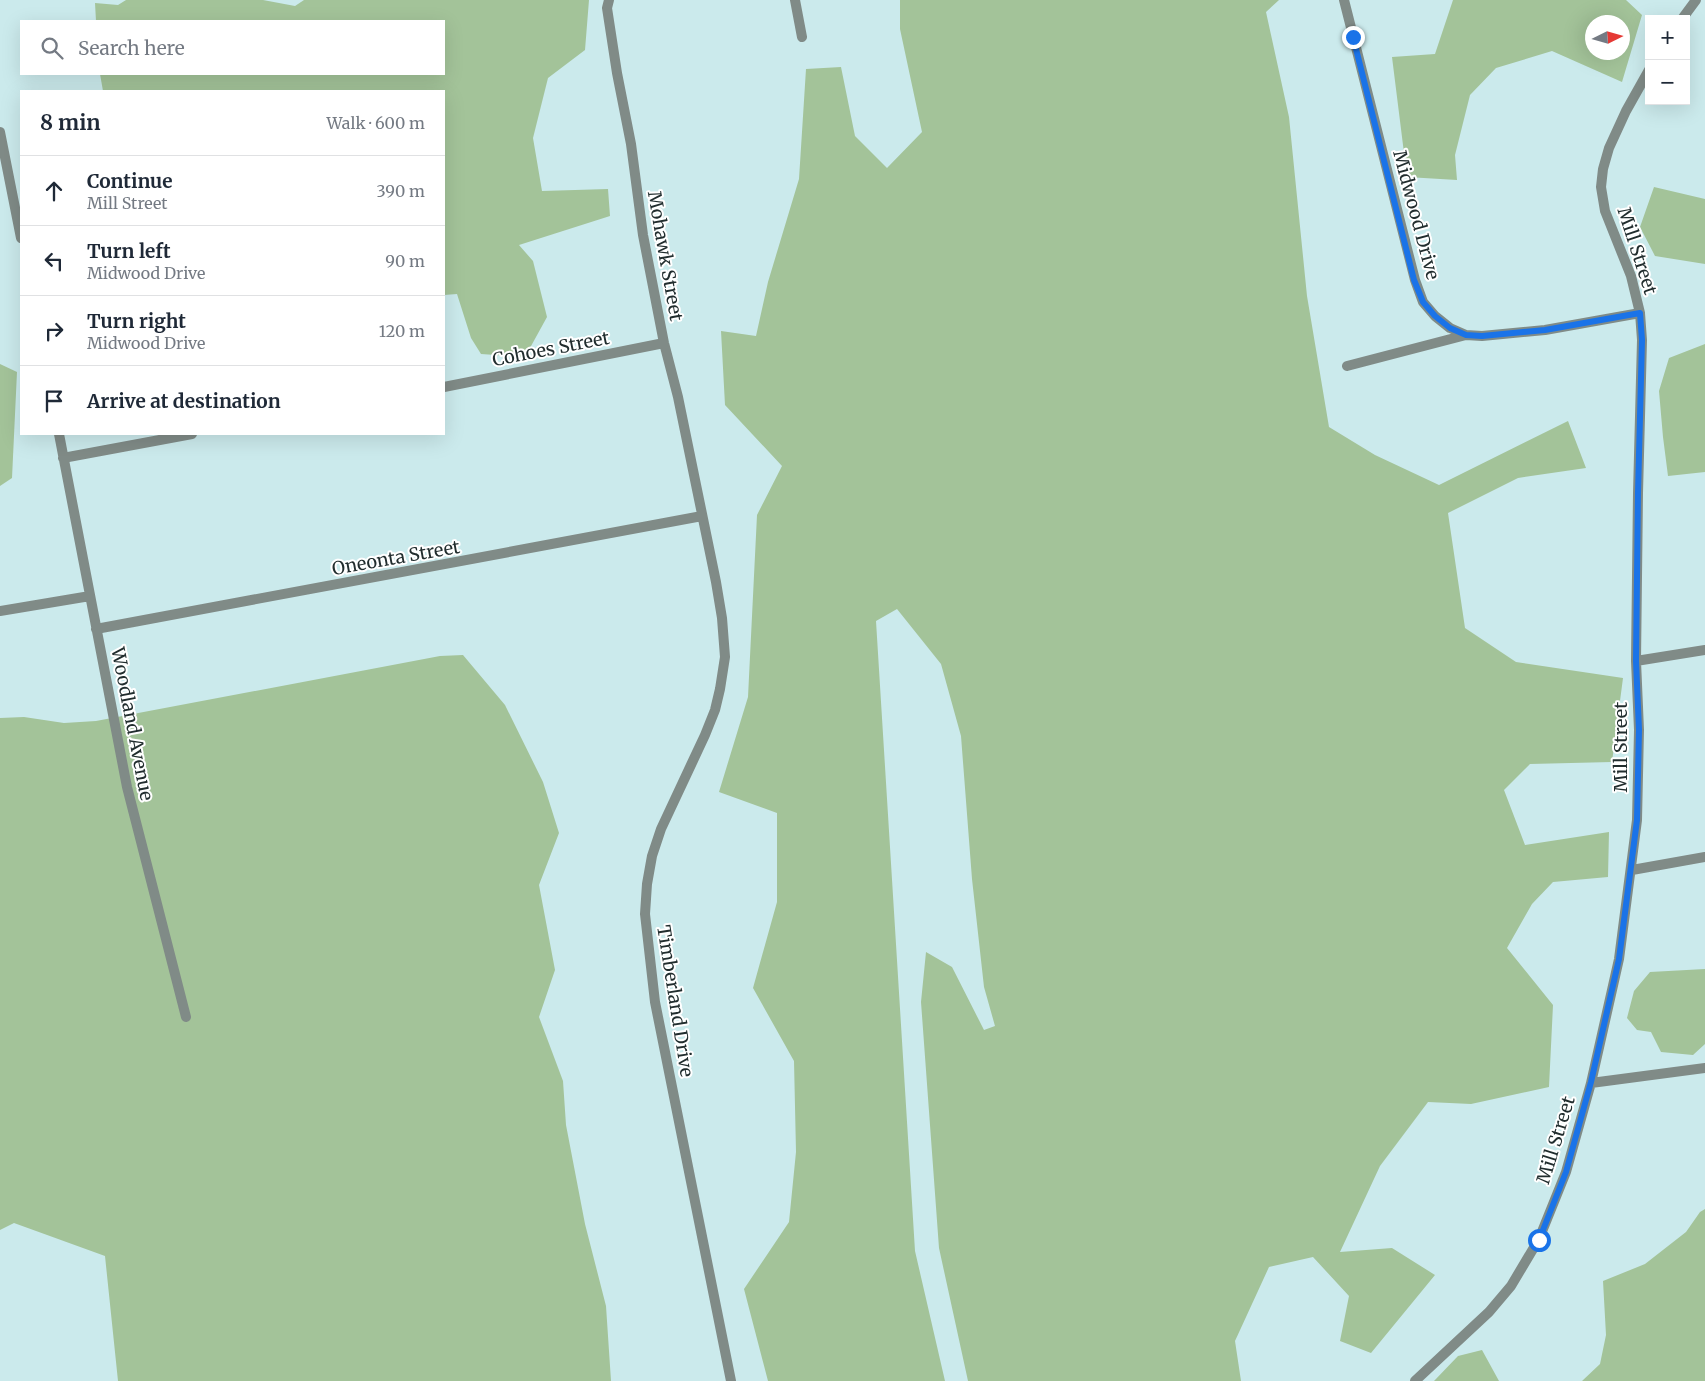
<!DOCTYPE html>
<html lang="en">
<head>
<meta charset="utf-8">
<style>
  body { margin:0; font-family:Merriweather,serif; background:#f2f2f3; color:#1f2937 }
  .controls { position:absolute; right:15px; top:15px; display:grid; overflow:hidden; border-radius:0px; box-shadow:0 5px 20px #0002 }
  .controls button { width:45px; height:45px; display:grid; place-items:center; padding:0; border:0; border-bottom:1px solid #e0e1e3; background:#fff; color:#1f2937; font:25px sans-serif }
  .compass { position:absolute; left:1585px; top:15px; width:45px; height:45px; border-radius:50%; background:#fff; box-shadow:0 5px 20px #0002; rotate:85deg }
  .stop { position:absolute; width:15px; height:15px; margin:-11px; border:4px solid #1a73e8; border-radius:50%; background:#fff }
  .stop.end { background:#1a73e8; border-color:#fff; box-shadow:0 1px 5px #0008 }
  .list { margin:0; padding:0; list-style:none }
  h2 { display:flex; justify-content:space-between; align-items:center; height:65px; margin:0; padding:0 20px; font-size:21px }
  h2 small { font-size:16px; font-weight:400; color:#747a83 }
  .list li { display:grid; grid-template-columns:32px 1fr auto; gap:15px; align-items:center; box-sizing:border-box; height:70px; padding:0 20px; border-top:1px solid #e0e1e3 }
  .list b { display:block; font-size:19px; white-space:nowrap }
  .list p { margin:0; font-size:16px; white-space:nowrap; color:#747a83 }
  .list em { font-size:16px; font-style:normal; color:#747a83 }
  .icon { flex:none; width:28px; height:28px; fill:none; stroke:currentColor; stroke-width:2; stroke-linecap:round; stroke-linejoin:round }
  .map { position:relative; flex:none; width:1705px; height:1381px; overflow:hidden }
  .search { position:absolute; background:#fff; box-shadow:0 5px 20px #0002; left:20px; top:20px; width:425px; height:55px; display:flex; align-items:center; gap:12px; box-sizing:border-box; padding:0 18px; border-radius:0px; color:#747a83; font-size:19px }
  .panel { position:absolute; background:#fff; box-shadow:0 5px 20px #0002; left:20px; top:90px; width:425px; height:345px; border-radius:0px }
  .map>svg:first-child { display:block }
</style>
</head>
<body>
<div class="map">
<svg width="1705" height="1381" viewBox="0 0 1705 1381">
  <rect width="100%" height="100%" fill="#cbeaec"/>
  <path fill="#a3c399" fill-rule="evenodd" d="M126 0H263L295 6 304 0H589L585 50 548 78 533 138 542 191 608 189 610 216 519 245 533 261 547 317 525 357 481 354 471 338 457 294 444 295V91H103L100 74H444V21H96L95 3 118 5Z
    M900 0H1279L1266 12 1289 117 1307 296 1329 427 1375 455 1439 485 1568 421 1586 468 1518 478 1448 513 1465 628 1516 662 1623 678 1612 762 1530 764 1504 790 1525 845 1609 832 1608 877 1553 882 1532 904 1507 948 1553 1005 1549 1087 1471 1104 1428 1102 1380 1166 1340 1252 1392 1248 1435 1275 1371 1353 1340 1341 1349 1296 1313 1257 1269 1267 1235 1341 1241 1381H968L939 1248 921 1002 926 952 952 967 984 1030 995 1026 984 987 972 879 961 736 941 664 897 609 876 621 915 1251 945 1381H768L744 1289 789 1222 796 1152 794 1061 753 988 777 902V813L719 792 748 697 757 515 782 466 725 405 721 331 756 336 768 282 799 179 806 69 841 67 855 136 887 168 922 132 900 29Z
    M1453 0H1626L1642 15 1622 82 1552 51 1496 68 1470 95 1455 155 1457 180 1407 177 1392 57 1435 54ZM1592 22H1622V52H1592Z
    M1654 187 1705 199V264L1655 256 1640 227Z
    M1705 344V472L1668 476 1663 437 1659 391 1669 358Z
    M0 364 17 372 12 478 0 486Z
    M463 655 505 705 543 782 559 833 539 885 555 970 539 1017 563 1081 566 1125 585 1224 606 1306 611 1381H118L105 1256 14 1223 0 1230V718L24 717 64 723 96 721 440 656Z
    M1705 969V1044L1693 1055 1661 1052 1651 1032 1637 1030 1627 1018 1634 991 1650 972Z
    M1705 1209V1381H1582L1600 1364 1606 1335 1603 1281 1645 1264 1686 1232 1700 1212Z
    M1482 1350 1499 1381H1434L1458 1356Z"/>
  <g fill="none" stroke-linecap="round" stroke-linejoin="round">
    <path stroke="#808b87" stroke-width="10" d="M609 0 607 8 617 73 631 144 643 235 664 343 678 397 716 582 722 618 725 657 720 689 715 710 705 735 661 829 652 856 647 884 645 914 655 1002 731 1381
      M795 0 802 37
      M1344 0 1415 280 1423 302 1435 316 1450 328 1466 335 1482 336 1545 330 1640 313
      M1682 19 1696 0
      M0 132 21 238
      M1347 366 1466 335
      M444 387 664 343
      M59 434 127 787 186 1017
      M63 458 192 434
      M0 611 90 596
      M96 629 702 516
      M1636 661 1705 650
      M1632 870 1705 857
      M1591 1083 1705 1068
      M1415 1381 1489 1312 1511 1286 1539 1239 1566 1172 1591 1083 1619 959 1637 820 1639 730 1636 661 1638 493 1642 340 1640 313 1631 276 1605 211 1601 187 1603 169 1609 148 1626 111 1649 70"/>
  </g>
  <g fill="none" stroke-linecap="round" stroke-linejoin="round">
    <path stroke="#1a73e8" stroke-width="6" d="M1353 37 1414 280 1423 302 1435 316 1450 328 1466 335 1482 336 1545 330 1640 313 1642 340 1638 493 1636 661 1639 730 1637 820 1619 959 1591 1082 1566 1172 1539 1240"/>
  </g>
  <g text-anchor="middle" stroke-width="4" stroke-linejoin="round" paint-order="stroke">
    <g font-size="18" fill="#212d2e" stroke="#fff">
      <text transform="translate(1416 215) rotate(75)" y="6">Midwood Drive</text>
      <text transform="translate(1637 251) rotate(72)" y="6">Mill Street</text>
      <text transform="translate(665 256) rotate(80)" y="6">Mohawk Street</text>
      <text transform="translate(551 349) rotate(-11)" y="6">Cohoes Street</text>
      <text transform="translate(396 558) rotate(-10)" y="6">Oneonta Street</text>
      <text transform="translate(132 724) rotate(79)" y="6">Woodland Avenue</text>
      <text transform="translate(1621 747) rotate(-90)" y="6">Mill Street</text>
      <text transform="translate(675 1001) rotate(81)" y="6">Timberland Drive</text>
      <text transform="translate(1556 1140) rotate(-73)" y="6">Mill Street</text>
    </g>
  </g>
</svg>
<div class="controls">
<button>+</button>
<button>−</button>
</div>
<svg class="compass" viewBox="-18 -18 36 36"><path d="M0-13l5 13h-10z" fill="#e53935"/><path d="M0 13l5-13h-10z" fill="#747a83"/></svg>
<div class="stop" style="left:1539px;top:1240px"></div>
<div class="stop end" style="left:1353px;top:37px"></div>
<div class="search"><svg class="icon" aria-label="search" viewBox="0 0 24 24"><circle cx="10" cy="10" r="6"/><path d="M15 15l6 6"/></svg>Search here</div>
<section class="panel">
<h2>8 min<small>Walk · 600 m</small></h2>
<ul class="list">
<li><svg class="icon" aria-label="ahead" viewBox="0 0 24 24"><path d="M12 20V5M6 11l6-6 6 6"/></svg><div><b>Continue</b><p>Mill Street</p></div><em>390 m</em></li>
<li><svg class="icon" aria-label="left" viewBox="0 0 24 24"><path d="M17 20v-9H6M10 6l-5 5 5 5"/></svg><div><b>Turn left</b><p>Midwood Drive</p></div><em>90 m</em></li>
<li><svg class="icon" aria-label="right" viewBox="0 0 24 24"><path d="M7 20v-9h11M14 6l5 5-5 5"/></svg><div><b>Turn right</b><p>Midwood Drive</p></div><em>120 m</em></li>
<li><svg class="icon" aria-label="arrive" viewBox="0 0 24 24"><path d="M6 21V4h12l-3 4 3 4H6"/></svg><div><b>Arrive at destination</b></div></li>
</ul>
</section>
</div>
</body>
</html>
